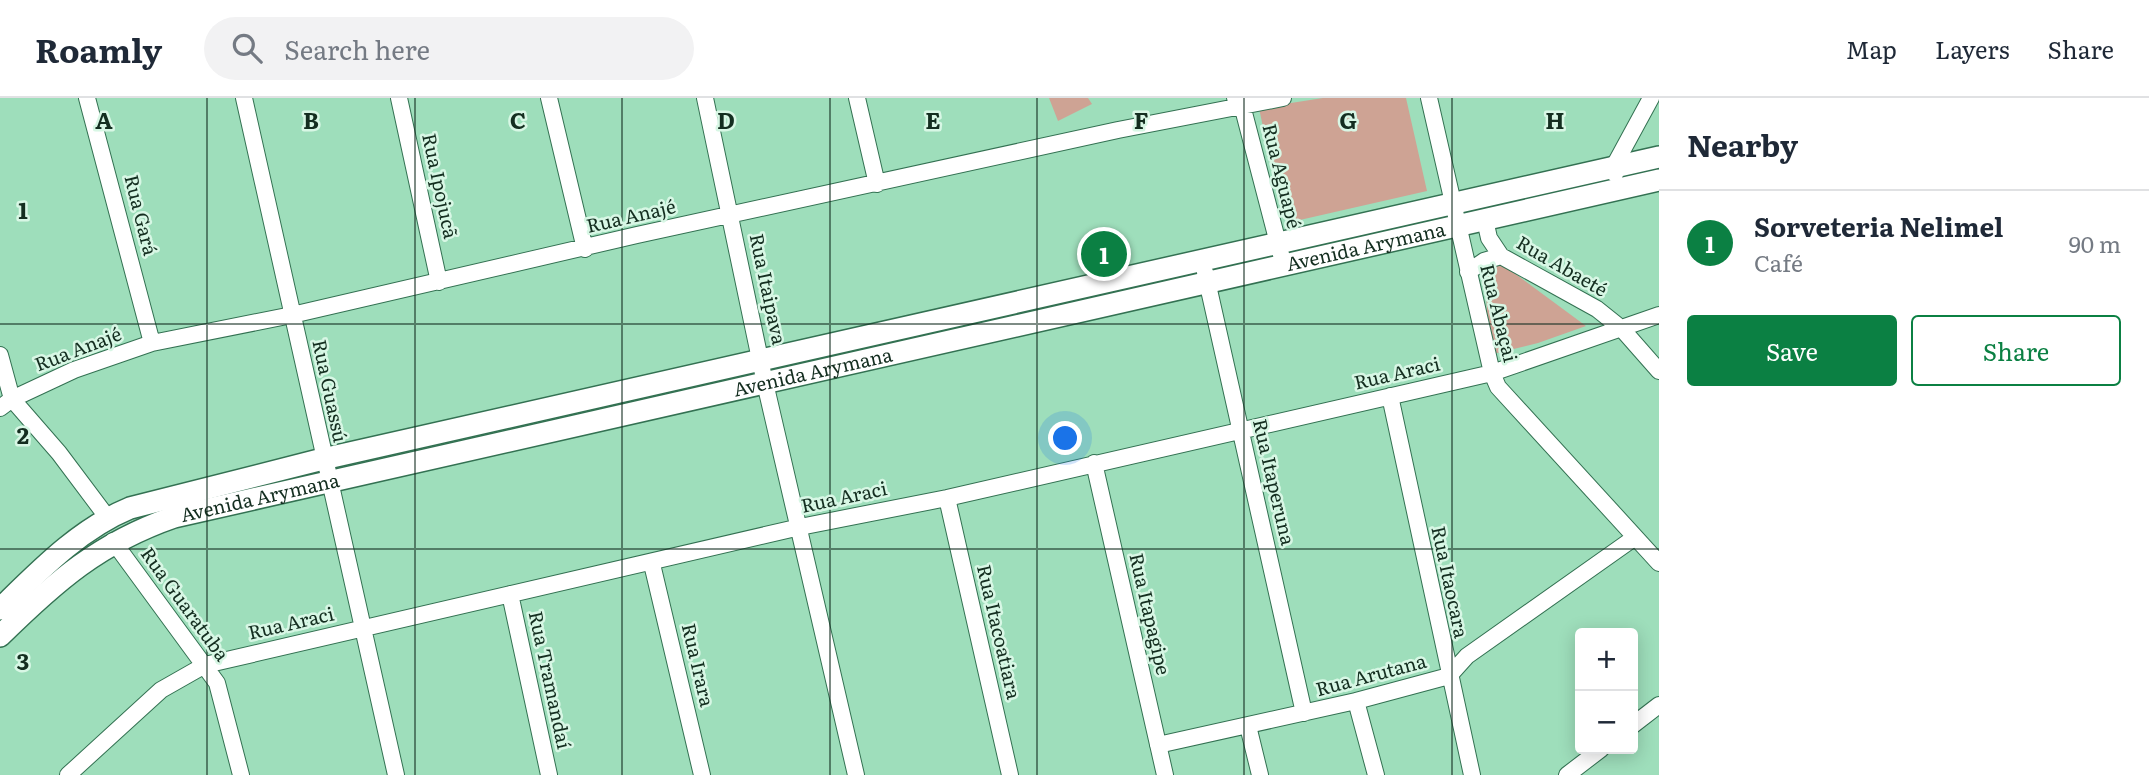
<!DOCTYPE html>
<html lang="en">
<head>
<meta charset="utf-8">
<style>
  body { margin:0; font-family:Literata,serif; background:#f2f2f3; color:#1f2937 }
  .controls { position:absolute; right:21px; bottom:21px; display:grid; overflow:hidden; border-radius:7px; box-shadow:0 4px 18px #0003 }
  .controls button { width:63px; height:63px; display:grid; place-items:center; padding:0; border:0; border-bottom:2px solid #e0e1e3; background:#fff; color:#1f2937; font:35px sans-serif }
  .you { position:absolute; left:1066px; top:341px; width:24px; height:24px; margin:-18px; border:5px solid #fff; border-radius:50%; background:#1a73e8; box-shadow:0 0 0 10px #1a73e833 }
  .badge { display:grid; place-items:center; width:46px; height:46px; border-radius:50%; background:#0b8043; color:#fff; font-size:23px; font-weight:700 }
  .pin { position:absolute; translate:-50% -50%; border:4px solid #fff; box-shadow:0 2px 7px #0006 }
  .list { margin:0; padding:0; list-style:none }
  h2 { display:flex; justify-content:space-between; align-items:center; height:91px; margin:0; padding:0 28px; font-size:30px }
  h2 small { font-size:23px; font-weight:400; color:#747a83 }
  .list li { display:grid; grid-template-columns:46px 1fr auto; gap:21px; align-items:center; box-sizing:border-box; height:105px; padding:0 28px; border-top:2px solid #e0e1e3 }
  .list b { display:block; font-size:26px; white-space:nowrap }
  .list p { margin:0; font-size:23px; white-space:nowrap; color:#747a83 }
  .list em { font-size:23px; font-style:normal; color:#747a83 }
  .actions { display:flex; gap:14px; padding:21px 28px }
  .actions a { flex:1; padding:16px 0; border:2px solid #0b8043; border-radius:7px; text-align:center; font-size:24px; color:#0b8043 }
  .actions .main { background:#0b8043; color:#fff }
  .icon { flex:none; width:38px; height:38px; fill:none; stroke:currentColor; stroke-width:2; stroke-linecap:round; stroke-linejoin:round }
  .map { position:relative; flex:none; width:1659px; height:677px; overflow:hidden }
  header { display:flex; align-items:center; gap:42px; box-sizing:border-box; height:98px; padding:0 35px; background:#fff; border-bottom:2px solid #e0e1e3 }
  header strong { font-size:33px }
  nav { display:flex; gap:38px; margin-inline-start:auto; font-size:24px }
  .search { width:490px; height:63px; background:#f2f2f3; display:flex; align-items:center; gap:18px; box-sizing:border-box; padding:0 24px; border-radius:38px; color:#747a83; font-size:26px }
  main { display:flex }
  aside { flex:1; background:#fff }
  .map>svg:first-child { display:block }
</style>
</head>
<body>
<header>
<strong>Roamly</strong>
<div class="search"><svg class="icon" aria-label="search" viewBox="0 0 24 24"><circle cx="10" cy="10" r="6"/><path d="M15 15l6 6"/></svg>Search here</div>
<nav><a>Map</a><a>Layers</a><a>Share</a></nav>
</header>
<main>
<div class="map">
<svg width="1659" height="677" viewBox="0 0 1659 677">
  <rect width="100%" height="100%" fill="#9edebb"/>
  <path fill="#cea394" d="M1049 0H1088L1092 6 1058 23Z
    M1323 0H1406L1427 93 1291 124 1278 101 1259 10Z
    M1502 166 1586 228 1538 245 1489 257 1485 170Z"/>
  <path fill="#5aa5bc" stroke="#0c647a" stroke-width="2" d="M1113 151 1114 160 1096 165 1095 152Z"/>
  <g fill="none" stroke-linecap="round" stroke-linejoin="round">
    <defs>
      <path id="minor" d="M87 0 152 245
        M244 0 396 677
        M399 0 439 184
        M549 0 585 151
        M705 0 765 285 856 677
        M857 0 877 86
        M1235 0 1242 7 1284 168
        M1429 0 1492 275 1498 289 1659 465
        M1615 76 1614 68 1651 0
        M1485 122 1489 140 1501 158 1597 211 1622 231 1659 273
        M1205 174 1304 615
        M1468 174 1484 163 1501 158
        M0 257 12 301 59 355 107 419
        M1390 298 1472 677
        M0 310 12 301 74 272 152 245 292 217 637 137 1118 32 1283 0
        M1094 365 1165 677
        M947 400 1010 677
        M113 443 217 585 241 677
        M652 466 702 677
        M510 496 549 677
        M1356 603 1376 677
        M1633 627 1659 607
        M1248 628 1260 677
        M1158 647 1356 603 1449 578 1467 558 1634 440
        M68 677 161 592 205 567 800 429 947 400 1492 275 1659 217
        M1567 677 1601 651"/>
      <g id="major">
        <path d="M0 511C39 473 79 431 130 410L323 361 1659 59"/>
        <path id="s1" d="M0 538C56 483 99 445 174 419L1659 82"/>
      </g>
    </defs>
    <use href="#minor" stroke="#337152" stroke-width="18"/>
    <use href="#major" stroke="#337152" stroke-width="24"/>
    <use href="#minor" stroke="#fff" stroke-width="16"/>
    <use href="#major" stroke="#fff" stroke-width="21"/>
  </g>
  <path fill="none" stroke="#142e20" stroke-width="2" stroke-opacity="0.55" d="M207 0V677M415 0V677M622 0V677M830 0V677M1037 0V677M1244 0V677M1452 0V677M0 226H1659M0 451H1659"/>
  <g text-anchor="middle" stroke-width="5" stroke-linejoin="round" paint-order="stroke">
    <g font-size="19" fill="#142e20" stroke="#d8f7e5">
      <text transform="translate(1282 78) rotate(76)" y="7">Rua Aguapé</text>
      <text transform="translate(440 88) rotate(78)" y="7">Rua Ipojucã</text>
      <text transform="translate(141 117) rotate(76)" y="7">Rua Gará</text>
      <text transform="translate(631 118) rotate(-13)" y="7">Rua Anajé</text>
      <text dy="7" stroke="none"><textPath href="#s1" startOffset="1435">Avenida Arymana</textPath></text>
      <text transform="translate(1562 168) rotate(30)" y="7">Rua Abaeté</text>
      <text transform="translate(768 191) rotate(78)" y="7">Rua Itaipava</text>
      <text transform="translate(1499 215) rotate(76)" y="7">Rua Abaçai</text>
      <text transform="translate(78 251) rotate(-21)" y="7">Rua Anajé</text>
      <text dy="7" stroke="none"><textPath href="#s1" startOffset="868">Avenida Arymana</textPath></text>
      <text transform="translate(1397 275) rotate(-13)" y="7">Rua Araci</text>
      <text transform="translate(330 293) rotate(78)" y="7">Rua Guassú</text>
      <text transform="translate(1274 384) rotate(77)" y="7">Rua Itaperuna</text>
      <text dy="7" stroke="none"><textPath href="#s1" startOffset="301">Avenida Arymana</textPath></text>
      <text transform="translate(844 399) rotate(-12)" y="7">Rua Araci</text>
      <text transform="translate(1450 484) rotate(78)" y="7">Rua Itaocara</text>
      <text transform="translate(185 506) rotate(54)" y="7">Rua Guaratuba</text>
      <text transform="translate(1150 516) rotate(77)" y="7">Rua Itapagipe</text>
      <text transform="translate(291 525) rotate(-13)" y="7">Rua Araci</text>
      <text transform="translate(999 534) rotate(77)" y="7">Rua Itacoatiara</text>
      <text transform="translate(698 567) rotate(77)" y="7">Rua Irara</text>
      <text transform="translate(1371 577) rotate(-15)" y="7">Rua Arutana</text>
      <text transform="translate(550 582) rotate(78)" y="7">Rua Tramandaí</text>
    </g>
  </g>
  <g font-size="23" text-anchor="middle" font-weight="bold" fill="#142e20" stroke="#d8f7e5" stroke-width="5" stroke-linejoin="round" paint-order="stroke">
    <text x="104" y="31">A</text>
    <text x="311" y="31">B</text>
    <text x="518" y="31">C</text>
    <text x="726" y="31">D</text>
    <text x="933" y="31">E</text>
    <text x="1141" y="31">F</text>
    <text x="1348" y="31">G</text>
    <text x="1555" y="31">H</text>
    <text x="23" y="121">1</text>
    <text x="23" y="346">2</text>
    <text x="23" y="572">3</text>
  </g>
</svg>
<div class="controls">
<button>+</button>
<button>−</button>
</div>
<div class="you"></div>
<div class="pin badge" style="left:1104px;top:156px">1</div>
</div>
<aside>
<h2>Nearby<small></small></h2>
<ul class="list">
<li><span class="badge">1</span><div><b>Sorveteria Nelimel</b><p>Café</p></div><em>90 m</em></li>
</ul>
<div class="actions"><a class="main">Save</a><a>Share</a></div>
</aside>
</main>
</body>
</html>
